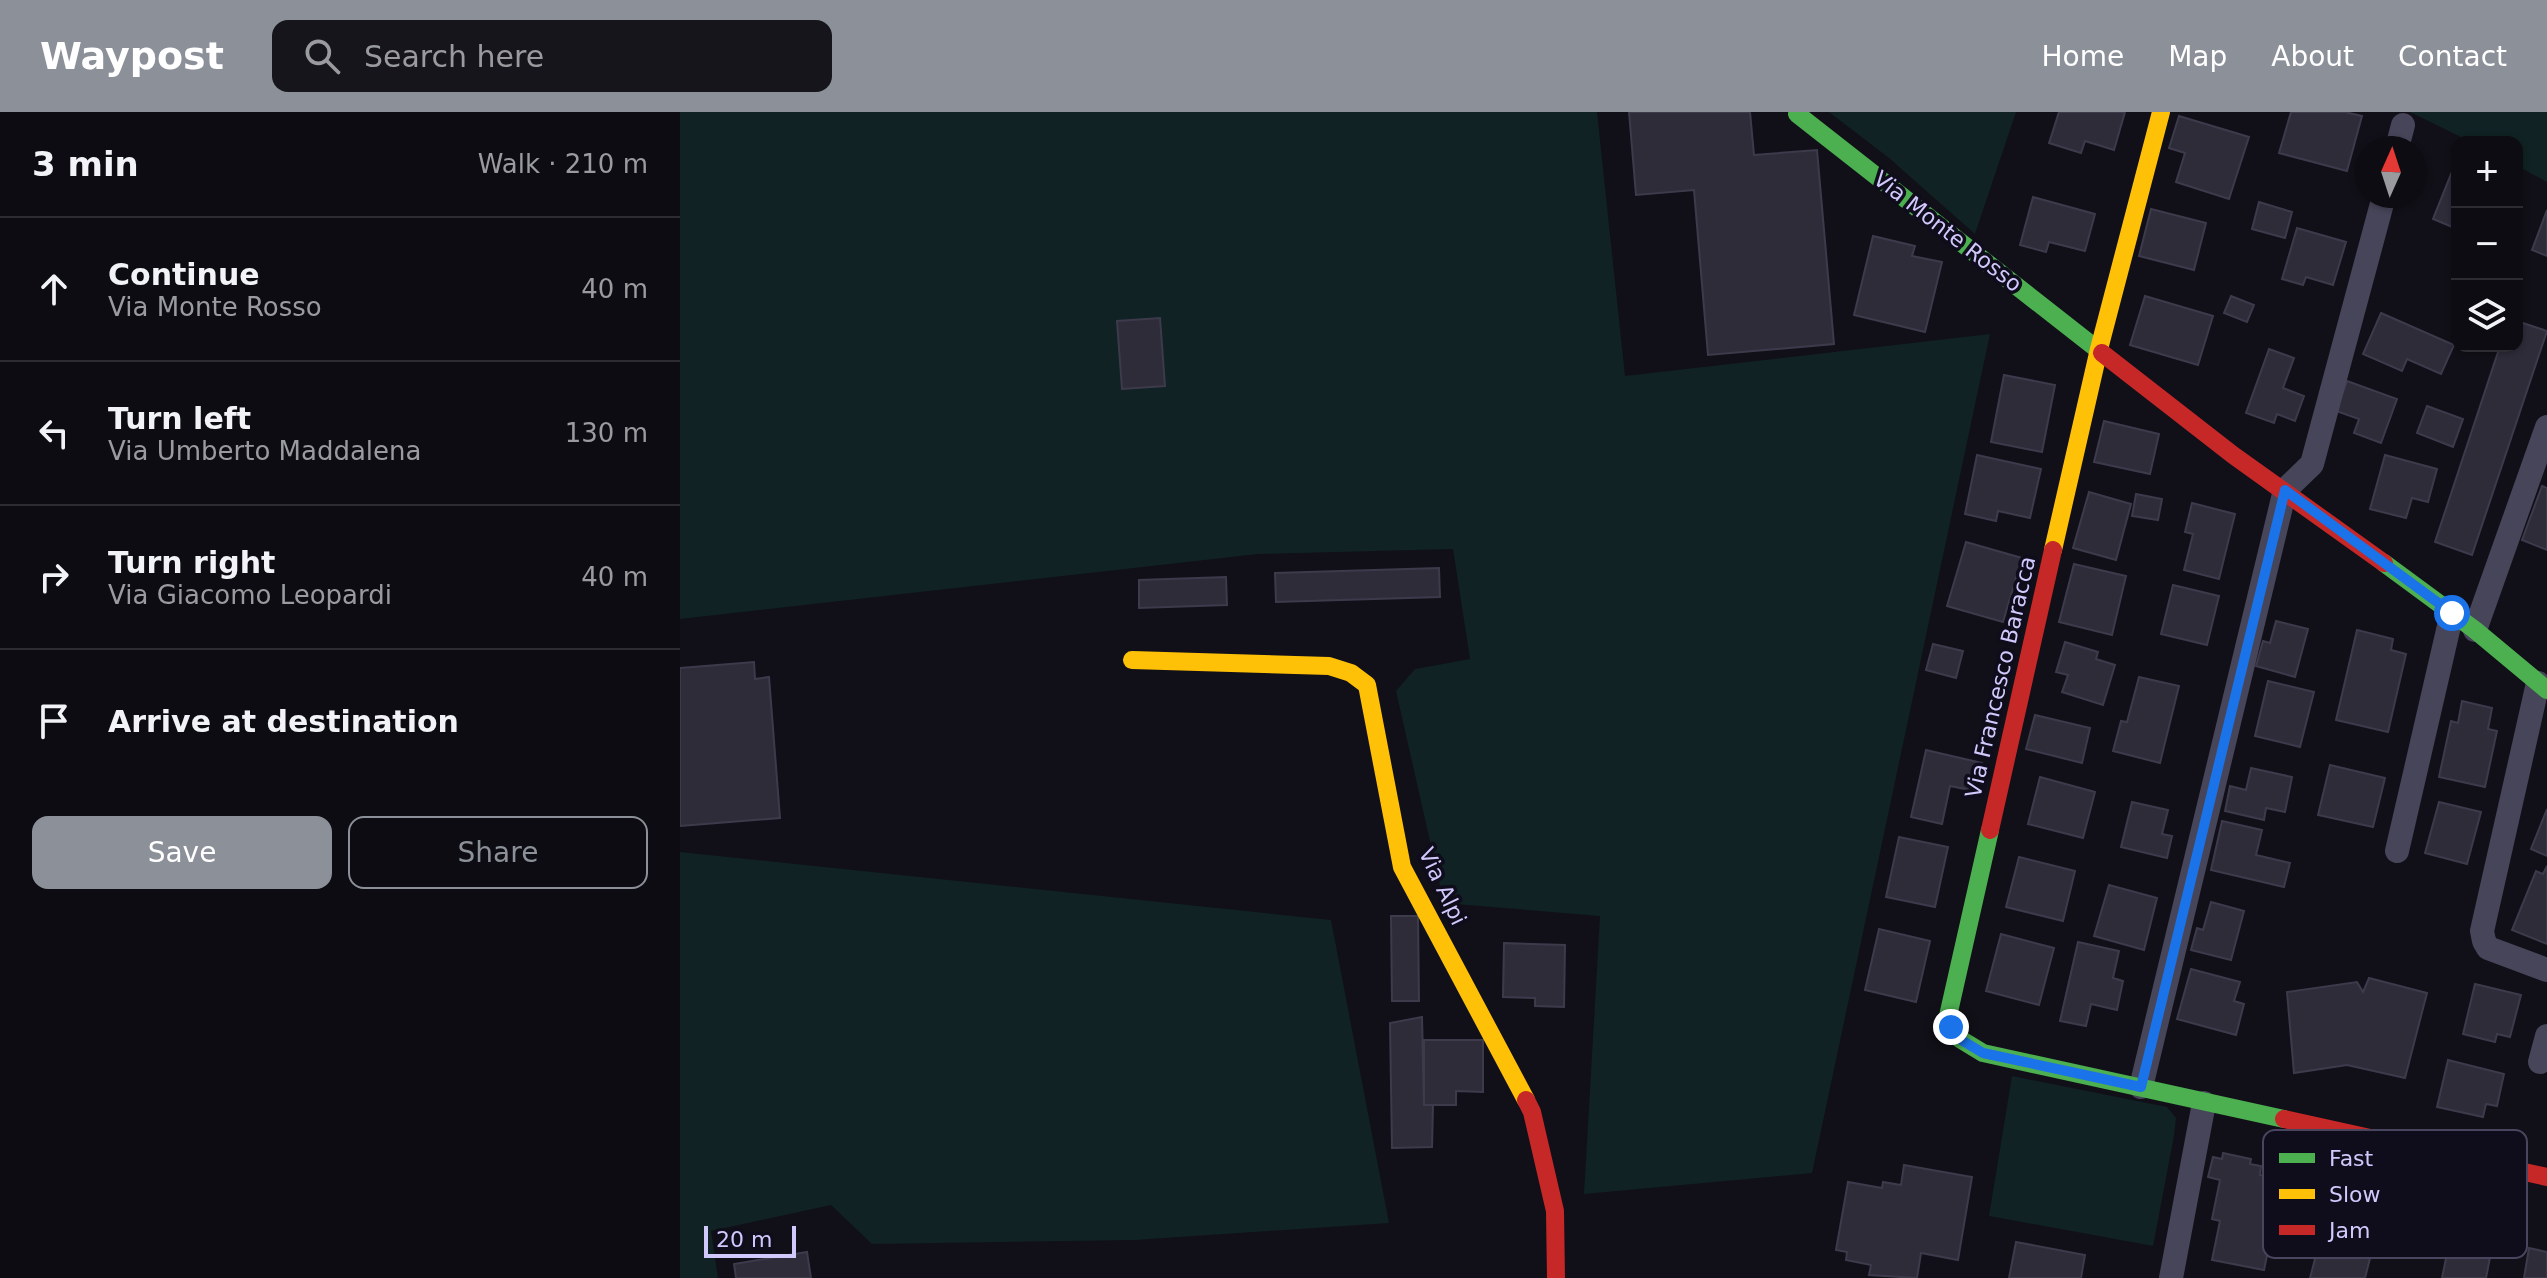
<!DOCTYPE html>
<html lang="en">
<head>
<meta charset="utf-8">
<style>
  body { margin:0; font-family:"DejaVu Sans",sans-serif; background:#16151b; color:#f1f3f6 }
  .controls { position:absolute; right:24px; top:24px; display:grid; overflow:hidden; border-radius:16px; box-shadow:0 2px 6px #0004 }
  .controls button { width:72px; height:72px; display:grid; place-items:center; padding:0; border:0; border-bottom:2px solid #2d2c32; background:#0d0c12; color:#f1f3f6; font:40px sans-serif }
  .compass { position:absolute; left:1675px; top:24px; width:72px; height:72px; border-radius:50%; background:#0d0c12; box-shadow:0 2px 6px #0004; rotate:3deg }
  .scale { position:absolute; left:24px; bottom:20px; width:92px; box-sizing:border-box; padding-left:8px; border:4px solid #d1c9fc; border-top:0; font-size:22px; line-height:28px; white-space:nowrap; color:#d1c9fc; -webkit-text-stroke:6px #0f0c1b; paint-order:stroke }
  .stop { position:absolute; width:24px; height:24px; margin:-18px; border:6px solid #1a73e8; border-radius:50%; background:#fff }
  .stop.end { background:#1a73e8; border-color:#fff; box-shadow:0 2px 8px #0008 }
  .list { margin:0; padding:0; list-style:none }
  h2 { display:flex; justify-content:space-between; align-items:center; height:104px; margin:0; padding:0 32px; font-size:34px }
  h2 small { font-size:26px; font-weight:400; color:#9a9b9f }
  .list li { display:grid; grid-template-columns:52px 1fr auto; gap:24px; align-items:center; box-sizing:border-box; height:144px; padding:0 32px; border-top:2px solid #2d2c32 }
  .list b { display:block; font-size:30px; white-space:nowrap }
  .list p { margin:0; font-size:26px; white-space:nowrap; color:#9a9b9f }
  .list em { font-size:26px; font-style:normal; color:#9a9b9f }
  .actions { display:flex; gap:16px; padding:24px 32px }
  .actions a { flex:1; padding:18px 0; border:2px solid #8c9099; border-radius:16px; text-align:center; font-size:28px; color:#8c9099 }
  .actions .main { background:#8c9099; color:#fff }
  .icon { flex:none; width:44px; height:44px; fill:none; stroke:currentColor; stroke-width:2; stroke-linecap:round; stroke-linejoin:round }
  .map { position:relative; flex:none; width:1867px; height:1166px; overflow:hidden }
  header { display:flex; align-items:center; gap:48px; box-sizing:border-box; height:112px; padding:0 40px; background:#8c9099; color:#fff }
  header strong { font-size:38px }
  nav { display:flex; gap:44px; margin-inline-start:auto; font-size:28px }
  .search { width:560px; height:72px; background:#16151b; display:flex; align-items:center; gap:20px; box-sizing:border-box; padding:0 28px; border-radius:16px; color:#9a9b9f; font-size:30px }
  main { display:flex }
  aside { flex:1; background:#0d0c12 }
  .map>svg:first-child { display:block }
</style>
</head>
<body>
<header>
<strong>Waypost</strong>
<div class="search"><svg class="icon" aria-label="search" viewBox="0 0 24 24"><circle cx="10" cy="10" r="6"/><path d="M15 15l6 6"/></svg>Search here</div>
<nav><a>Home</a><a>Map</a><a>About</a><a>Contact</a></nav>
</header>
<main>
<aside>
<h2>3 min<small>Walk · 210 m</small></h2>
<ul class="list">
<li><svg class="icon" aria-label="ahead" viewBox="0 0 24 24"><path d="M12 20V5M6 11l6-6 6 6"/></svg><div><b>Continue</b><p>Via Monte Rosso</p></div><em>40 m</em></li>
<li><svg class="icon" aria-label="left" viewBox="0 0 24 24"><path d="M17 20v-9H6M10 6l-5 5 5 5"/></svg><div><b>Turn left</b><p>Via Umberto Maddalena</p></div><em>130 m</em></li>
<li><svg class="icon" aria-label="right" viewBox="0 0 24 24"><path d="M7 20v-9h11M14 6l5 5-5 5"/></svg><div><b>Turn right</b><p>Via Giacomo Leopardi</p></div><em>40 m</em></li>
<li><svg class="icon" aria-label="arrive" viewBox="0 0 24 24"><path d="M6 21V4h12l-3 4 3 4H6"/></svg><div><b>Arrive at destination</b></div></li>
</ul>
<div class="actions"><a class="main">Save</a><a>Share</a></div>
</aside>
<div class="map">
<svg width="1867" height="1166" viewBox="0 0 1867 1166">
  <rect width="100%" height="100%" fill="#111018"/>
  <path fill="#102223" d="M0 0H917L945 264 1310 222 1132 1061 904 1082 920 804 764 791 716 579 735 557 790 547 773 437 578 442 0 507Z
    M1149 0H1336L1295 122 1209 46Z
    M1730 0H1867V70L1837 54V30H1791Z
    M0 740 651 808 709 1111 455 1128 192 1132 151 1093 31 1119 38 1166H0Z
    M1332 964 1487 995 1496 1006 1494 1024 1473 1134 1309 1104Z"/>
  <path fill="#2f2c3a" stroke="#3d3a4c" stroke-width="2" d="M949 0H1070L1074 43 1137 38 1154 232 1028 243 1014 78 956 83Z
    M1379 0H1445L1434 38 1405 29 1401 41 1369 31Z
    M1611 0H1665L1682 4 1667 59 1599 41Z
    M1499 4 1569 25 1549 87 1496 70 1505 41 1489 36Z
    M1777 47V117L1753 107Z
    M1353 85 1415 102 1405 139 1369 130 1366 140 1340 133Z
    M1579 90 1612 100 1605 126 1572 117Z
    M1471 97 1526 111 1514 158 1459 144Z
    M1867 98V144L1852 138Z
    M1617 116 1666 130 1653 173 1626 165 1623 173 1602 167Z
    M1193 124 1235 134 1232 144 1262 150 1245 220 1174 203Z
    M1465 184 1533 204 1518 253 1450 233Z
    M1551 184 1574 193 1567 210 1544 201Z
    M1701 201 1774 233 1761 262 1727 247 1722 259 1683 242Z
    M480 206 485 274 442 277 437 209Z
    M1837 209 1867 219 1792 443 1755 430 1820 234H1837Z
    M1589 237 1614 246 1603 276 1624 284 1615 309 1597 302 1594 311 1566 301Z
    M1324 263 1375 273 1362 340 1311 330Z
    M1667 269 1717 287 1701 331 1674 321 1679 307 1656 299Z
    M1747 294 1783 307 1773 335 1737 321Z
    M1424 309 1479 322 1470 362 1414 350Z
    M1297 343 1361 357 1350 406 1318 399 1316 409 1285 402Z
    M1705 343 1757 357 1748 390 1732 386 1726 406 1690 397Z
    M1862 374 1867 376V438L1842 428Z
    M1409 380 1451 392 1436 448 1393 436Z
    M1456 382 1482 387 1478 408 1452 404Z
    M1512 391 1555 402 1539 467 1504 458 1513 422 1505 420Z
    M1286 430 1342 446 1323 510 1267 494Z
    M1394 452 1446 464 1432 523 1379 510Z
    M759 456 760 485 596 490 595 461Z
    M546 465 547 493 459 496V468Z
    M1493 473 1539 484 1527 533 1481 522Z
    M1596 509 1628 517 1615 565 1576 554 1583 529 1590 531Z
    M1677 518 1713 527 1711 538 1726 542 1708 620 1656 608Z
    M1385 530 1418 540 1416 547 1435 553 1423 593 1382 580 1388 563 1376 560Z
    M1253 532 1283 539 1276 566 1246 558Z
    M74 550 75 567 89 565 100 706 0 714V556Z
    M1459 565 1499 574 1480 651 1433 639 1441 609 1447 610Z
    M1588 569 1634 580 1620 635 1575 624Z
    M1782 589 1812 596 1808 617 1817 619 1805 675 1759 665 1771 609 1778 611Z
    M1355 603 1410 616 1402 651 1346 637Z
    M1246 638 1302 651 1295 679 1270 674 1262 712 1231 705Z
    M1650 653 1705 666 1693 715 1638 703Z
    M1571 656 1612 665 1605 700 1586 696 1584 708 1545 699 1550 674 1566 678Z
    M1360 665 1415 680 1403 726 1348 712Z
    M1452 690 1488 698 1482 722 1492 724 1487 746 1441 735Z
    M1759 690 1801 700 1787 752 1745 741Z
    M1867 697V744L1851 737Z
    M1542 709 1582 718 1576 743 1610 751 1604 775 1531 758Z
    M1219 725 1268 735 1255 795 1206 785Z
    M1339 745 1395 759 1383 809 1326 795Z
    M1867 754V832L1832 818 1856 759 1863 762Z
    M1429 773 1477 786 1464 838 1414 824Z
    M1531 790 1564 799 1551 848 1511 838 1517 816 1523 818Z
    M711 804H738L739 889H712Z
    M1199 817 1250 829 1236 890 1185 878Z
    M1321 822 1374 836 1359 893 1306 879Z
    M1398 830 1439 839 1433 866 1443 869 1437 898 1411 892 1406 914 1380 909Z
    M824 831 885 833 884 895 855 894V886L823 885Z
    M1511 857 1560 870 1554 889 1564 892 1556 923 1497 907Z
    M1689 866 1747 881 1725 966 1667 953 1614 961 1607 880 1677 870 1683 880Z
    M1795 872 1841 883 1830 925 1817 922 1815 930 1783 922Z
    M742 905 744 993H753L752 1035 712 1036 710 911Z
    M744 928H803V980L776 979V993H744Z
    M1768 948 1824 962 1817 994 1806 992 1803 1005 1757 995Z
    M1543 1041 1571 1047 1570 1052 1581 1054 1580 1063 1593 1066 1589 1084 1599 1086 1584 1158 1532 1148 1540 1109 1532 1107 1540 1068 1528 1065 1533 1045 1542 1047Z
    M1224 1053 1292 1065 1278 1148 1241 1141 1237 1166 1189 1163 1191 1153 1166 1148 1167 1140 1156 1138 1168 1070 1202 1076 1203 1070 1221 1073Z
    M1674 1074 1705 1081 1701 1099 1691 1097 1688 1108 1699 1111 1685 1166H1630L1640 1128 1632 1126 1644 1077 1672 1084Z
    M1772 1117 1814 1125 1806 1166H1762Z
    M1336 1130 1405 1143 1401 1166H1329Z
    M1849 1136 1867 1140V1166H1844Z
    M127 1140 131 1166H56L54 1152Z"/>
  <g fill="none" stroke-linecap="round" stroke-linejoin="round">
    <path stroke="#474559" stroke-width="24" d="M1717 36 1723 13
      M1795 518 1867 315
      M1858 571 1802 819 1804 829 1808 836 1867 858
      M1717 739 1772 501
      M1860 950 1867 924
      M1461 975 1605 378 1632 352 1704 84
      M1491 1166 1524 991"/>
    <path stroke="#4caf50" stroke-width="18" d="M1117 2 1422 241
      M1704 451 1795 518 1867 578
      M1310 718 1268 904 1280 927 1303 941 1604 1007"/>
    <path stroke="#ffc107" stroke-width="18" d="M1373 438 1419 237 1481 0
      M452 548 649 554 671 561 687 573 722 755 846 988"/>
    <path stroke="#c62828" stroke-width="18" d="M1422 241 1553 343 1704 451
      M1310 718 1373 438
      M846 988 852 1000 875 1099 876 1166
      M1604 1007 1867 1065"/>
  </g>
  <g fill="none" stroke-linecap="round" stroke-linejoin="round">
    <path stroke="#1a73e8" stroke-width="10" d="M1271 915 1278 926 1303 941 1461 975 1605 378 1772 501"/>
  </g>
  <g text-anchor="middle" stroke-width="7" stroke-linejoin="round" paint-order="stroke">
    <g font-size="22" fill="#d1c9fc" stroke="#0f0c1b">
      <text transform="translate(1268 119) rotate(38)" y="8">Via Monte Rosso</text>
      <text transform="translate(1320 565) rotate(-77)" y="8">Via Francesco Baracca</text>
      <text transform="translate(763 774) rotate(65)" y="8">Via Alpi</text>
    </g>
  </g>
  <rect x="1583" y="1018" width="264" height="128" rx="12" fill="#0f0c1b" stroke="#49455e" stroke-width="2"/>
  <rect x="1599" y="1041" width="36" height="10" fill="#4caf50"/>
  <rect x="1599" y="1077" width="36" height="10" fill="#ffc107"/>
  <rect x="1599" y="1113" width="36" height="10" fill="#c62828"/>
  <g font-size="22" fill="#d1c9fc">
    <text x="1649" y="1054">Fast</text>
    <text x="1649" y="1090">Slow</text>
    <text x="1649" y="1126">Jam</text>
  </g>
</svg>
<div class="controls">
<button>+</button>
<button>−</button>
<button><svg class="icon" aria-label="layers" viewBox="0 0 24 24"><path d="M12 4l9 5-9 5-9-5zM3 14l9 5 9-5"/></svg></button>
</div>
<svg class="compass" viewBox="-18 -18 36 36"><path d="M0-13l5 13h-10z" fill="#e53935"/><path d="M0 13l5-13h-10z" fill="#9a9b9f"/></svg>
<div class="scale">20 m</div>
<div class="stop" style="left:1772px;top:501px"></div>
<div class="stop end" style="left:1271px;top:915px"></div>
</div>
</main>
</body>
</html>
